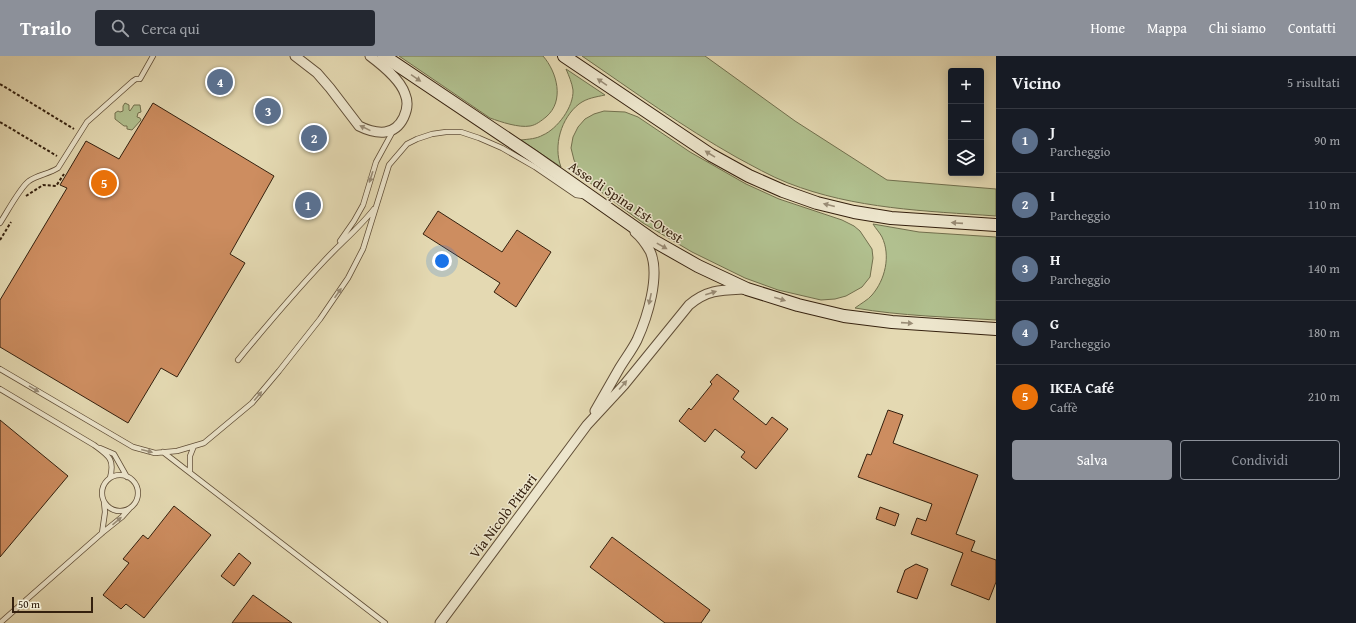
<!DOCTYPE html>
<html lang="it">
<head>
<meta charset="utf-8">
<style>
  body { margin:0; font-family:"Gentium Book Plus",serif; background:#242831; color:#f1f3f6 }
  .controls { position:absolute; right:12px; top:12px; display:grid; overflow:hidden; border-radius:4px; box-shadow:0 2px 10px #0003 }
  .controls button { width:36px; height:36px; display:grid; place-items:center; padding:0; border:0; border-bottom:1px solid #363941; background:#171b24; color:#f1f3f6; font:20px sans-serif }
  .scale { position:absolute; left:12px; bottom:10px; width:81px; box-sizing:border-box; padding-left:4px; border:2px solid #34200e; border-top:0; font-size:11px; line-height:14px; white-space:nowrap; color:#34200e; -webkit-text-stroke:3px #ede6cd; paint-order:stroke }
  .you { position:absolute; left:442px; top:205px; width:14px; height:14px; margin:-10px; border:3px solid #fff; border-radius:50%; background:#1a73e8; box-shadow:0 0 0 6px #1a73e833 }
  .badge { display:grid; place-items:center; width:26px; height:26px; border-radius:50%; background:#8c9099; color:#fff; font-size:13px; font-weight:700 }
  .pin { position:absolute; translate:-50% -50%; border:2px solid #fff; box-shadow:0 1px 4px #0006 }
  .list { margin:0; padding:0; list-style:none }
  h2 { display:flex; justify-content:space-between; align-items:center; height:52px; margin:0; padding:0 16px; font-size:17px }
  h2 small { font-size:13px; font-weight:400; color:#9ea1a6 }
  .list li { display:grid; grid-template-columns:26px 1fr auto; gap:12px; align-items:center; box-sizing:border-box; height:64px; padding:0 16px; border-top:1px solid #363941 }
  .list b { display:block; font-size:15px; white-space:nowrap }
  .list p { margin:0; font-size:13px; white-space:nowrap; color:#9ea1a6 }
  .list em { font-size:13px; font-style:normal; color:#9ea1a6 }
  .actions { display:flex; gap:8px; padding:12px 16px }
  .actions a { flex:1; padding:9px 0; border:1px solid #8c9099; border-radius:4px; text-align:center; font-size:14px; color:#8c9099 }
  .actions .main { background:#8c9099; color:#fff }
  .icon { flex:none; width:22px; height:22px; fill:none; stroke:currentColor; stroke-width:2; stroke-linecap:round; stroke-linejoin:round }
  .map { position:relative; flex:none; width:996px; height:567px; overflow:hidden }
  header { display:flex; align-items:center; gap:24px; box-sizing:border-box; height:56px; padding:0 20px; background:#8c9099; color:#fff }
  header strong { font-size:19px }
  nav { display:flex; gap:22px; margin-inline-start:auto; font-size:14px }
  .search { width:280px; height:36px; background:#242831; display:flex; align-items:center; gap:10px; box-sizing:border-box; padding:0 14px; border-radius:4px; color:#9ea1a6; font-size:15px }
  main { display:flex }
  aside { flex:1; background:#171b24 }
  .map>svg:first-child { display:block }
</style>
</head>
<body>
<header>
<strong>Trailo</strong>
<div class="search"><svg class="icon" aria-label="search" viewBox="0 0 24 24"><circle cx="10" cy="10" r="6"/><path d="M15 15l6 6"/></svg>Cerca qui</div>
<nav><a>Home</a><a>Mappa</a><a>Chi siamo</a><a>Contatti</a></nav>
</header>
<main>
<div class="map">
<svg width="996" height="567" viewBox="0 0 996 567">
  <rect width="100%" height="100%" fill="#e4d9b2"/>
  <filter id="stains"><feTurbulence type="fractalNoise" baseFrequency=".005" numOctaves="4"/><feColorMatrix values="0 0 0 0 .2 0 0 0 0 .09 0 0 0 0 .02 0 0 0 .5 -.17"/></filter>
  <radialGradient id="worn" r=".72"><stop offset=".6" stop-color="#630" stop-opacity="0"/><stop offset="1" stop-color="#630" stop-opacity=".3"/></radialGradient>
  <path fill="#b1c08f" stroke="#72704e" d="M399 0H543C557 16 565 45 546 61 541 65 536 69 530 70 519 72 501 66 490 62Z
    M582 0H705L795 65 887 124 996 133V160C926 155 854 153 788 127 770 120 753 110 736 101 683 71 633 35 582 0Z
    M566 13 605 39C596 41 587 42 579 48 561 62 553 90 561 111L521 84C529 83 536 83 543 79 557 73 574 51 573 34 572 27 569 20 566 13Z
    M125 47 129 49V54L130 55 134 49H140L141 56 138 57 137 61 140 62 141 64 132 74 127 73V70H124L115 63V57L118 55 120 56 123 55V50Z
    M604 55 625 56 638 61 690 96 746 128 779 143 842 164 854 170 860 175 872 193 873 202 870 221 862 231 846 240 835 243 821 244 778 234 745 222 692 196 643 167 605 139 588 125 580 116 574 104 571 92 573 81 578 71 585 63 594 58Z
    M873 168 919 176 996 181V264C949 261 901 260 855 252 860 248 868 244 872 239 885 224 891 200 882 181 880 177 876 173 873 168Z"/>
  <path fill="#cd8d60" stroke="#34200e" d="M153 47 274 120 230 198 245 207 177 321 161 312 128 367 0 291V244L67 132 60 129 86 85 119 103Z
    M438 155 502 196 517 174 551 196 516 251 494 236 500 227 423 178Z
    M717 318 739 335 733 343 766 369 772 361 788 373 756 413 741 401 745 396 715 373 705 386 679 365 689 352 691 354 712 328 710 326Z
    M888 354 903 359 893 387 978 419 956 478 975 485 971 495 996 504V526L989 544 951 529 963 497 911 478 917 462 926 465 932 448 858 421 867 398 871 399Z
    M0 364 68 420 0 501Z
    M174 450 211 479 144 562 126 548 121 553 103 539 129 507 123 503 143 479 148 483Z
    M880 451 899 458 895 470 876 463Z
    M612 481 710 554 701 567H665L590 511Z
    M239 497 251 507 234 530 221 520Z
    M916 508 928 513 917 543 897 536 905 514Z
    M253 539 292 567H232Z"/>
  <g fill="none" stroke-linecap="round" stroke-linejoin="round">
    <defs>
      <path id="lane" d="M0 167C6 158 21 130 29 125 37 119 49 118 58 112L87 66 133 25 136 23H140L153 0
        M340 185 354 165 363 149 376 106 393 75
        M238 304C266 270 295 236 325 204 341 187 360 171 374 153
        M0 313 133 391 155 397 177 395 204 387 252 347 279 315 320 263 348 222 363 193 389 109 407 88 417 83 432 78 446 76H461L479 82 502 92 535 111 576 139 583 140
        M0 333 94 389C109 400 115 403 110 422
        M100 392 114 398 127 421
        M163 396 385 567
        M190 415V400L194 390
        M102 437a18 18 0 1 1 36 0a18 18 0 1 1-36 0Z
        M102 477 105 456 104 446
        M0 567 102 477 122 461 130 452"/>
      <path id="street" d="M295 0 317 17 330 32 359 70C367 74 376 77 385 76 402 74 411 52 405 38 400 23 382 9 370 0
        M595 355C603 341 611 327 619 313 625 303 632 294 637 284 647 262 661 219 650 195 646 188 641 181 635 176
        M440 567 587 369 624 329 689 249C708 233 723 234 746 233"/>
      <path id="secondary" d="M384 0 533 100 654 185 698 210 747 233 798 249 844 260 892 266 996 273
        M564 0 711 99 749 120 783 135 817 147 854 156 891 162 996 169"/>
    </defs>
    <use href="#lane" stroke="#604e37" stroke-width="6"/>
    <use href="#street" stroke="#604e37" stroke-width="11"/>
    <use href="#secondary" stroke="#34200e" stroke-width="14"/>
    <path stroke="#34200e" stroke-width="2" stroke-dasharray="3 2" stroke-linecap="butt" d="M0 28 74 73
      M0 66 57 100
      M26 140 43 129 56 130 64 118
      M0 184 11 166"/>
    <use href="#lane" stroke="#ede6cd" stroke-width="4.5"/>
    <use href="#street" stroke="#ede6cd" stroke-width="9"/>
    <use href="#secondary" stroke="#ede6cd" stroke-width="12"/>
  </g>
  <defs><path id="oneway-solid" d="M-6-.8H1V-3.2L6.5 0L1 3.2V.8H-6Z"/></defs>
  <g fill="#9a8d77">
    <use href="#oneway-solid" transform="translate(416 22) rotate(34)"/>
    <use href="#oneway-solid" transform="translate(602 26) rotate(-146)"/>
    <use href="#oneway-solid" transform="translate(365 72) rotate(-154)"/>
    <use href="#oneway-solid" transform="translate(710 98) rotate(-148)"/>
    <use href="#oneway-solid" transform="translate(371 121) rotate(108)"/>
    <use href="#oneway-solid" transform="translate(829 149) rotate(-166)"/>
    <use href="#oneway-solid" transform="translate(957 167) rotate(-176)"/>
    <use href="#oneway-solid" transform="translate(662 190) rotate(29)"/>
    <use href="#oneway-solid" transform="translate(338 237) rotate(-55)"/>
    <use href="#oneway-solid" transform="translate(711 237) rotate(-17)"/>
    <use href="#oneway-solid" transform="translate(650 243) rotate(102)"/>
    <use href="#oneway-solid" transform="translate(780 243) rotate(17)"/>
    <use href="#oneway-solid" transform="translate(907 267) rotate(4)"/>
    <use href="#oneway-solid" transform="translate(623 329) rotate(-49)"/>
    <use href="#oneway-solid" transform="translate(34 333) rotate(31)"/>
    <use href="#oneway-solid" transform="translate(258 340) rotate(-50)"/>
    <use href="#oneway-solid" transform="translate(147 395) rotate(14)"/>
    <use href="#oneway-solid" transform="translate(117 465) rotate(-41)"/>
  </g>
  <g text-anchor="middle" stroke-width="3" stroke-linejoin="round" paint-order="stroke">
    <g font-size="14" fill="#34200e" stroke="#ede6cd">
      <text transform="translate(626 146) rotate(34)" y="5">Asse di Spina Est-Ovest</text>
      <text transform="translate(503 460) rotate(-53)" y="5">Via Nicolò Pittari</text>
    </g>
  </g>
  <rect width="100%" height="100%" filter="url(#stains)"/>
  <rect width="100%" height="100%" fill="url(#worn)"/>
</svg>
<div class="controls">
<button>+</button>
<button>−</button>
<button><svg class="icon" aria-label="layers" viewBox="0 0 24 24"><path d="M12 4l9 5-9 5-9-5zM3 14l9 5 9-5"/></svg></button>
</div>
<div class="scale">50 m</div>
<div class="you"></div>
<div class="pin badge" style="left:308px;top:149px;background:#5c6f8a">1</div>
<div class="pin badge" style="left:314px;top:82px;background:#5c6f8a">2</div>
<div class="pin badge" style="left:268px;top:55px;background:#5c6f8a">3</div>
<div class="pin badge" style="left:220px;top:26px;background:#5c6f8a">4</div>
<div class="pin badge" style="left:104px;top:127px;background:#e8710a">5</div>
</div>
<aside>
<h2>Vicino<small>5 risultati</small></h2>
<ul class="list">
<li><span class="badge" style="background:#5c6f8a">1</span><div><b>J</b><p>Parcheggio</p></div><em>90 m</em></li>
<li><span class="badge" style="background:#5c6f8a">2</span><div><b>I</b><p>Parcheggio</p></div><em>110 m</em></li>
<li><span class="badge" style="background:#5c6f8a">3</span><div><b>H</b><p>Parcheggio</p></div><em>140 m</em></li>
<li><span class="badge" style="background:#5c6f8a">4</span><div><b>G</b><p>Parcheggio</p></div><em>180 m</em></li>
<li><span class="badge" style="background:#e8710a">5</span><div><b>IKEA Café</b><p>Caffè</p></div><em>210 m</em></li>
</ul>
<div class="actions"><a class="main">Salva</a><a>Condividi</a></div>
</aside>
</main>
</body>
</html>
